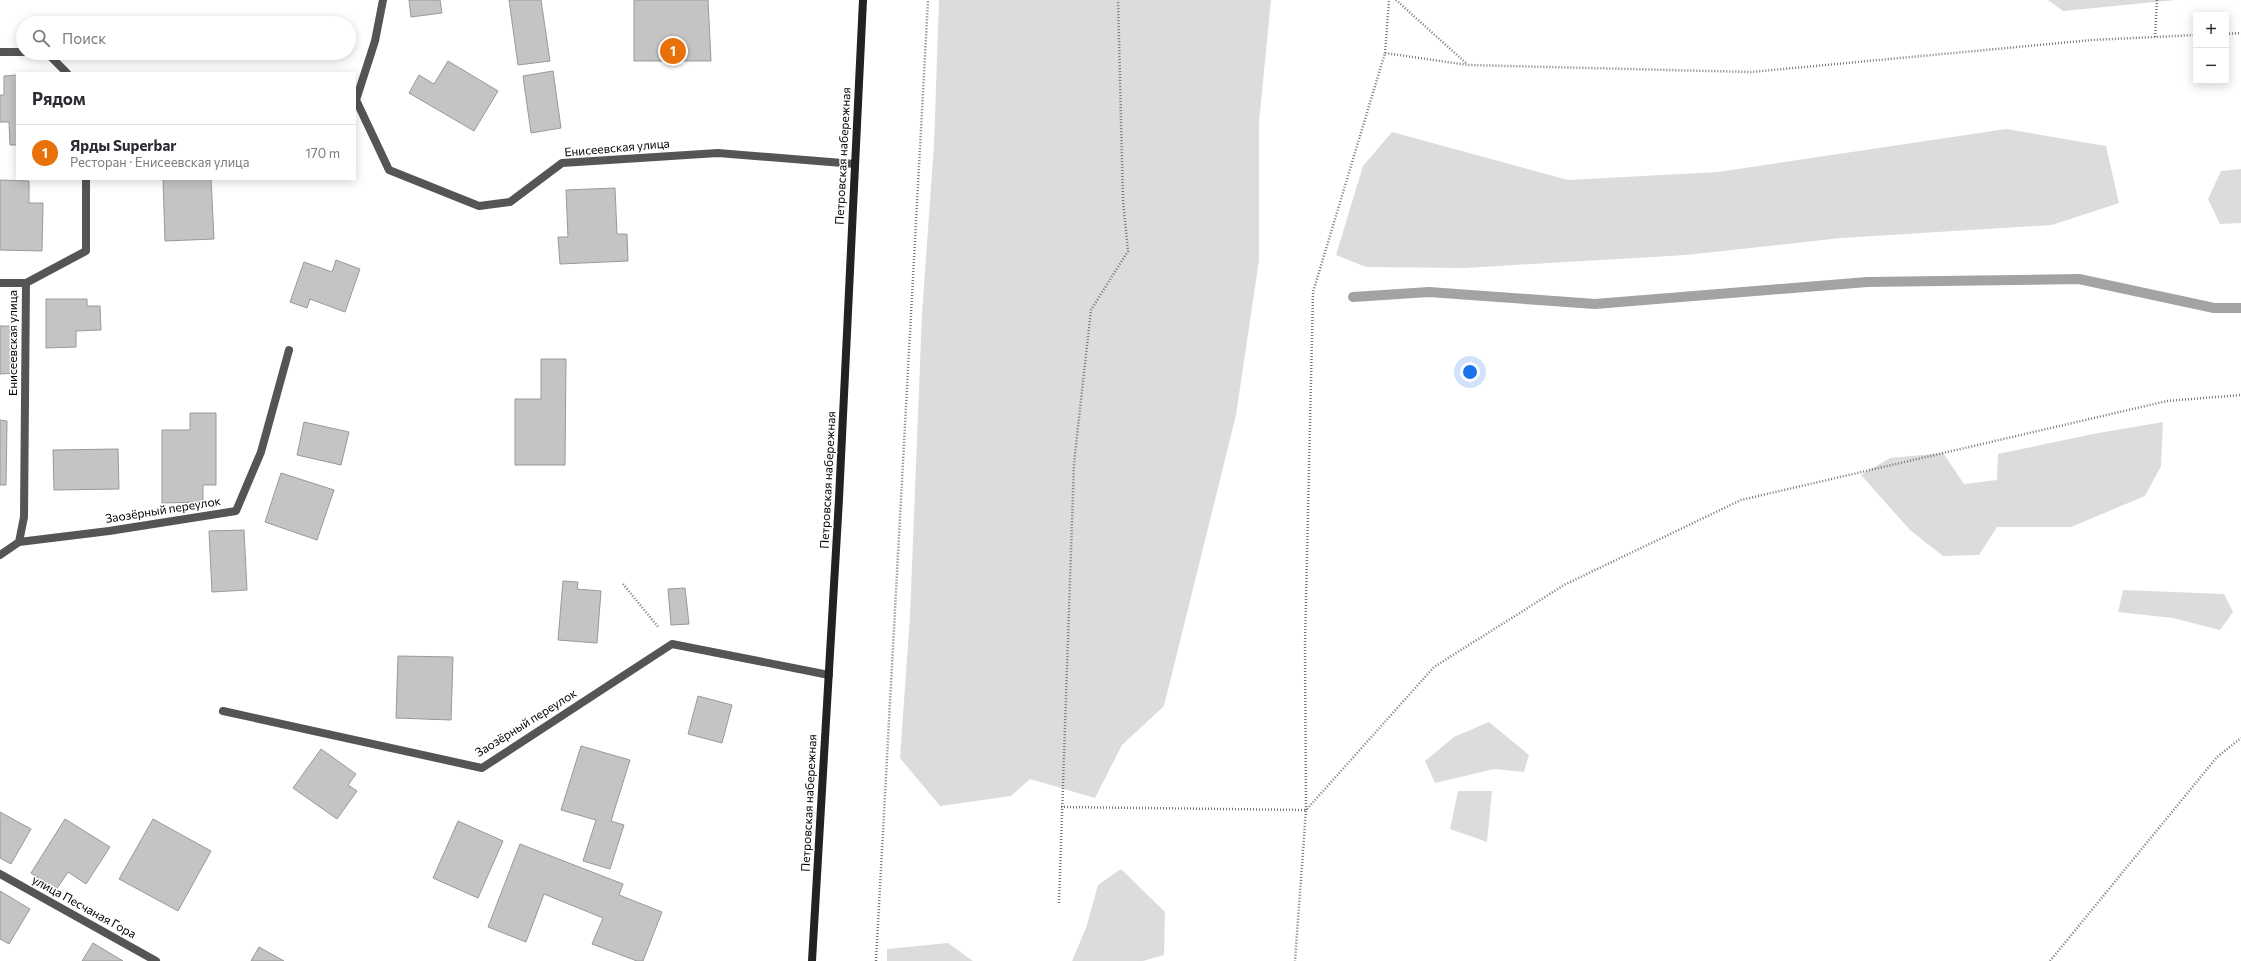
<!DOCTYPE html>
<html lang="ru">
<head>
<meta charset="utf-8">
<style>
  body { margin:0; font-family:Commissioner,sans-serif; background:#f7f7f7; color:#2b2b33 }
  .controls { position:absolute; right:12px; top:12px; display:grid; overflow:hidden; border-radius:0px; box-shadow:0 2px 10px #0003 }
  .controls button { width:36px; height:36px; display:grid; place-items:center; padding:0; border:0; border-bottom:1px solid #e1e1e2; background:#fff; color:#2b2b33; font:20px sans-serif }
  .you { position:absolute; left:1470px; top:372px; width:14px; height:14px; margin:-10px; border:3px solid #fff; border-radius:50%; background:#1a73e8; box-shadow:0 0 0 6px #1a73e833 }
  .badge { display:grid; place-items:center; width:26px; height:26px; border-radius:50%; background:#0b8043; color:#fff; font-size:13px; font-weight:700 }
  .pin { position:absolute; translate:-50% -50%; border:2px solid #fff; box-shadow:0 1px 4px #0006 }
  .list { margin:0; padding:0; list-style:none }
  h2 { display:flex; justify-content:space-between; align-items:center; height:52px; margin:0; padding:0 16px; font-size:17px }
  h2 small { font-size:13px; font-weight:400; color:#7c7c81 }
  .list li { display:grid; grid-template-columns:26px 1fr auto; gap:12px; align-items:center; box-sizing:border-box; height:56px; padding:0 16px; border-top:1px solid #e1e1e2 }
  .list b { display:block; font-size:15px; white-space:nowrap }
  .list p { margin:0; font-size:13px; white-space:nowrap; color:#7c7c81 }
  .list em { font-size:13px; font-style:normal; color:#7c7c81 }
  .icon { flex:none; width:22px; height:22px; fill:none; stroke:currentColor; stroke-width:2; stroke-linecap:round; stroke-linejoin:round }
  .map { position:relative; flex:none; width:2241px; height:961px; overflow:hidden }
  .search { position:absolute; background:#fff; box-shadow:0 2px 10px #0003; left:16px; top:16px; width:340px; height:44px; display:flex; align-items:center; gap:10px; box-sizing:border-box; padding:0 14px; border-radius:22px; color:#7c7c81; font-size:15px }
  .panel { position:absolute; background:#fff; box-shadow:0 2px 10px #0003; left:16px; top:72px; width:340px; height:108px; border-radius:0px }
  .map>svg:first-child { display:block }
</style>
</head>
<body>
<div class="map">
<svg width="2241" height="961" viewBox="0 0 2241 961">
  <rect width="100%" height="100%" fill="#fff"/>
  <path fill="#dcdcdc" d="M939 0H1271L1259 122V260L1236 415 1164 706 1122 745 1095 798 1030 779 1011 796 940 806 900 758 910 616 922 314 934 145Z
    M2048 0H2176L2063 11Z
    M2006 129 2106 146 2119 203 2052 225 1841 238 1686 255 1464 268 1366 267 1336 255 1363 166 1392 132 1568 180 1718 172Z
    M2241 169V223L2220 224 2208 199 2221 171Z
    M2163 422 2161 466 2145 496 2071 527H1997L1979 555 1943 556 1910 530 1861 475 1890 458 1943 453 1964 484 1997 480 1998 454 2093 434Z
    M2123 590 2224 594 2233 612 2220 630 2173 618 2118 612Z
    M1489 722 1529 755 1524 772 1494 769 1435 783 1425 761 1454 737Z
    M1458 791H1492L1487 842 1450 829Z
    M1121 869 1165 912 1164 955 1143 961H1072L1086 928 1098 885Z
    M948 943 973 961H887V949Z"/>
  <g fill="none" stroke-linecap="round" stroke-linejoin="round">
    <path stroke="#a3a3a3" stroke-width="10" d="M1353 297 1429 292 1595 304 1867 282 2079 279 2214 308H2241"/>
  </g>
  <path fill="#c4c4c4" stroke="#999" d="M409 0H440L442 13 411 17Z
    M509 0H541L550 61 518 65Z
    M634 0H708L711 61H634Z
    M448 61 498 91 474 131 409 93 419 75 434 84Z
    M553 71 561 128 531 133 523 76Z
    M17 75V145H10L9 122H0V95H4V76Z
    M163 179H211L214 239 165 241Z
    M0 180 29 181V203H43L42 251 0 250Z
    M615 188 617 234H627L628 261 560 264 558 237H568L566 190Z
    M336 260 360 269 345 312 310 299 307 308 290 302 304 262 332 272Z
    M46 299H87V306H100L101 330 76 331V347L46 348Z
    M0 326H16L17 373 0 374Z
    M541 359H566L565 465H515V399H541Z
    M190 413H216V485H203V502L162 503V430H190Z
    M0 420 7 421 6 485H0Z
    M304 422 349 432 341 465 297 455Z
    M118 449 119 489 54 490 53 450Z
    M281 473 334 490 317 540 265 522Z
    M244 530 247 590 212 592 209 531Z
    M563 581 578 582 577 589 601 591 597 643 558 640Z
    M685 588 689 624 671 625 668 589Z
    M398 656 453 657 451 720 396 718Z
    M698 696 732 705 722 743 688 734Z
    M581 746 630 760 611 821 624 825 610 869 583 861 596 820 561 810Z
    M321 749 356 774 348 785 357 791 337 819 293 788Z
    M0 812 31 829 11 864 0 858Z
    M65 819 110 847 86 884 68 872 56 890 31 873Z
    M153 819 211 851 178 911 119 879Z
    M458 821 503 841 478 898 433 878Z
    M520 844 623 884 619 895 662 912 643 961H637L592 944 603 918 544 894 526 942 488 927Z
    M0 891 30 909 9 944 0 939Z
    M93 943 123 961H82Z
    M259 947 284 961H251Z"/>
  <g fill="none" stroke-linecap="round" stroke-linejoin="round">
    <path stroke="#777" stroke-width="2.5" stroke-dasharray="1 2" stroke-linecap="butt" d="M1396 0 1467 64
      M2226 34 2241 33
      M2155 37 2157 0
      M1385 53 1389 0
      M623 584 659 628
      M1061 807 1306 810 1295 961
      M1307 809 1434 667 1564 585 1741 500 2167 401 2241 395
      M1306 810 1305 644 1313 292 1385 53 1468 65 1751 72 2092 40 2196 35
      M1059 903 1074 463 1091 310 1128 251 1123 200 1118 0
      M876 961 928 0
      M2050 961 2217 757 2241 738"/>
    <path stroke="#555" stroke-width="8" d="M0 283H26"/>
    <path stroke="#555" stroke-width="8" d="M383 0 375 41 356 100 389 170 479 206 510 202 562 163 718 153 855 164
      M0 52H23
      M47 53 67 73
      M19 542 24 517 26 283 86 251V179
      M0 555 19 542 109 531 236 511 261 452 289 350
      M223 711 482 768 672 644 829 675
      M0 874 156 961"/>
    <path stroke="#222" stroke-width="8" d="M812 961 839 499 863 0"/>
  </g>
  <g text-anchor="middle" stroke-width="3" stroke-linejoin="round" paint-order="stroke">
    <g font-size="12" fill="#000" stroke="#fff">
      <text transform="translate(617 148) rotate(-5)" y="4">Енисеевская улица</text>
      <text transform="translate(843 156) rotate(-87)" y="4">Петровская набережная</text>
      <text transform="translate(13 343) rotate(-90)" y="4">Енисеевская улица</text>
      <text transform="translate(828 480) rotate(-87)" y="4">Петровская набережная</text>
      <text transform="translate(163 510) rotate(-9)" y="4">Заозёрный переулок</text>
      <text transform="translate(526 723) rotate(-32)" y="4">Заозёрный переулок</text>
      <text transform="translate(809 803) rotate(-87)" y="4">Петровская набережная</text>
      <text transform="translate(84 907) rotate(29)" y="4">улица Песчаная Гора</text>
    </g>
  </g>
</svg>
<div class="controls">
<button>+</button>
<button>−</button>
</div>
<div class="you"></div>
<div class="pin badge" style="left:673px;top:51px;background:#e8710a">1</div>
<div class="search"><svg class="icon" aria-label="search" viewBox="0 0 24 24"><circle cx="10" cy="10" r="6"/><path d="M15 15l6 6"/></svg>Поиск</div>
<section class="panel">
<h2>Рядом<small></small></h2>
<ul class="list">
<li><span class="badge" style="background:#e8710a">1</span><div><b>Ярды Superbar</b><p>Ресторан · Енисеевская улица</p></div><em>170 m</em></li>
</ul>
</section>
</div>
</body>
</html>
